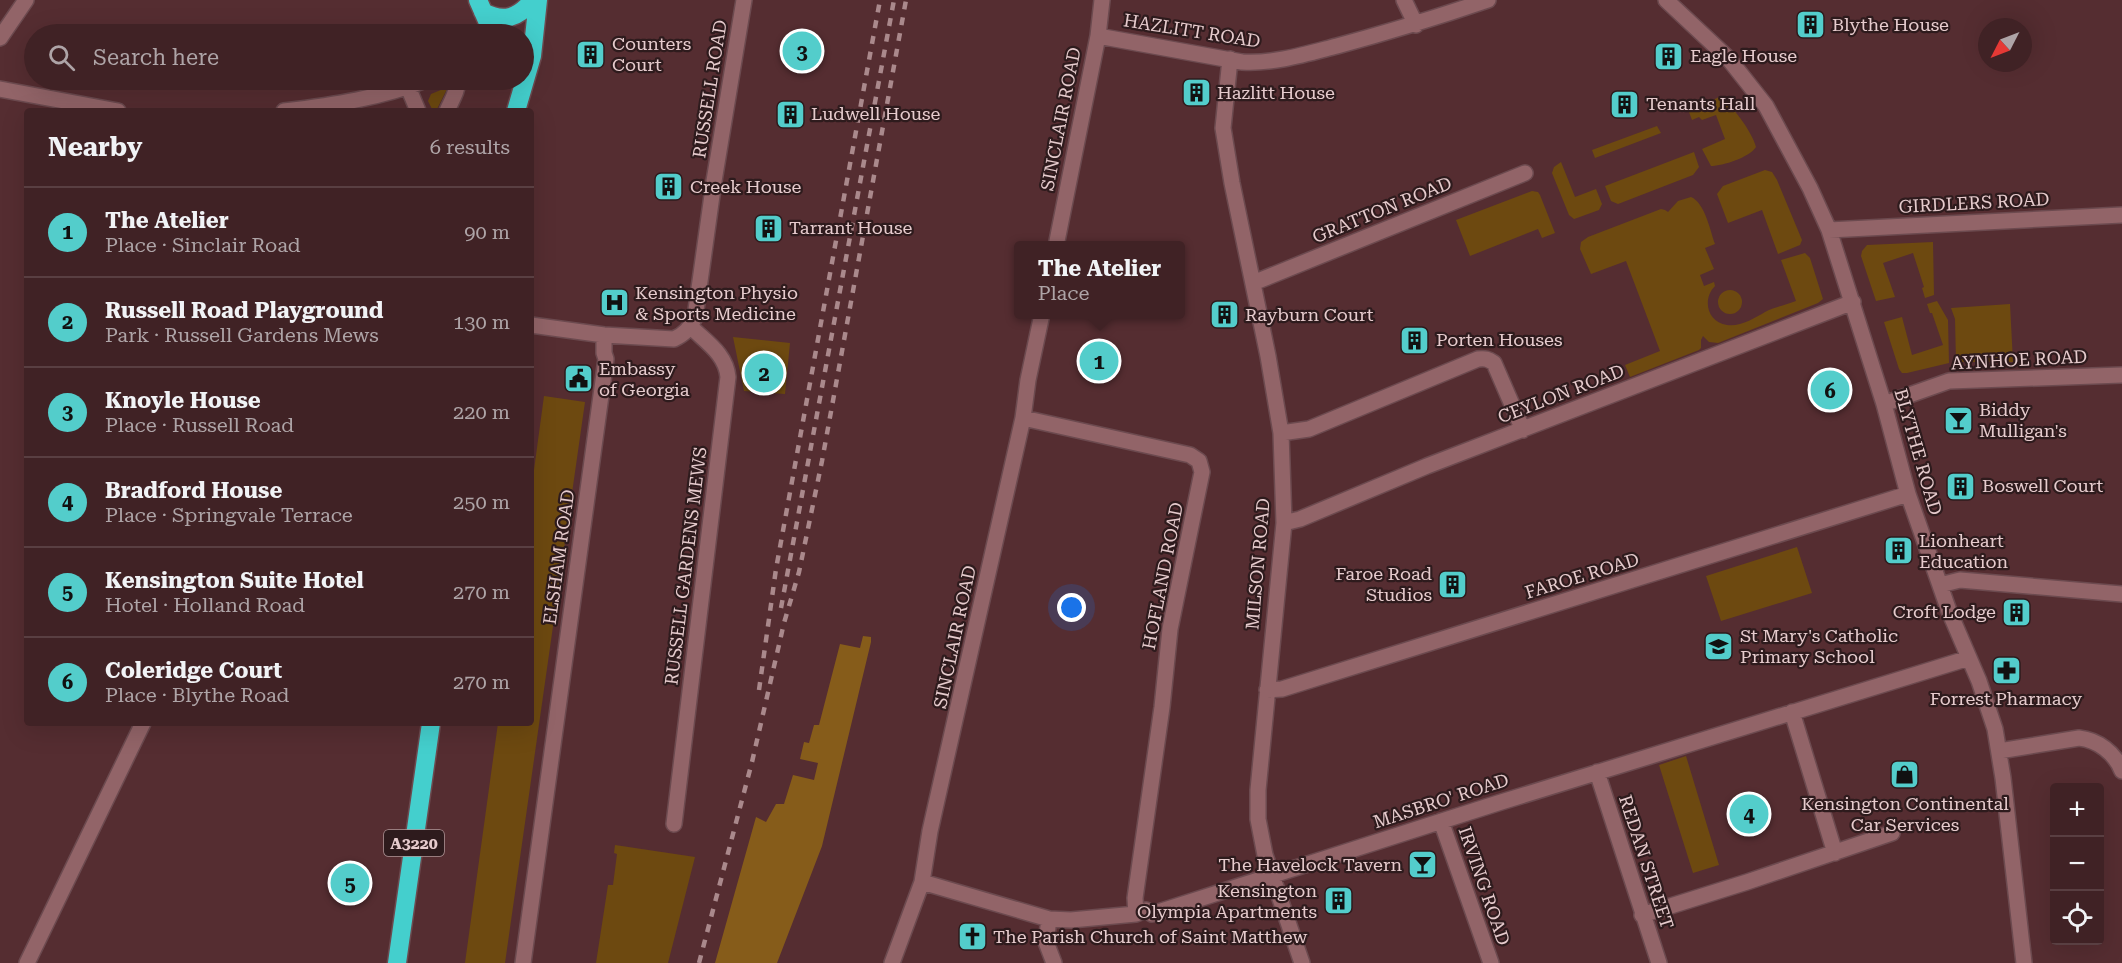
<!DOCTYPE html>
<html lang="en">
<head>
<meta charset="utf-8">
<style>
  body { margin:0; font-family:"Roboto Serif",serif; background:#472a2d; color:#f1f3f6 }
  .controls { position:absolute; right:18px; bottom:18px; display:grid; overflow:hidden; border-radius:6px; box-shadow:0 6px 24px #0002 }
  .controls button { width:54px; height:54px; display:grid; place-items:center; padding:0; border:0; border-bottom:2px solid #593f42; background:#402225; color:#f1f3f6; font:30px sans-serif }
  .compass { position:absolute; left:1978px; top:18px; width:54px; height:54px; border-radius:50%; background:#402225; box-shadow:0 6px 24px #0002; rotate:228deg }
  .you { position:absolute; left:1072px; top:608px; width:21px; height:21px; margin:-15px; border:4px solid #fff; border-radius:50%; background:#1a73e8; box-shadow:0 0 0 9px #1a73e833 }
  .badge { display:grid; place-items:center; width:39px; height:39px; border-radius:50%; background:#53cdcb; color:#111; font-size:20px; font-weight:700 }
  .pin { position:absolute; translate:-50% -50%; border:3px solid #fff; box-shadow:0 2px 6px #0006 }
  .popup { position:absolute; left:1014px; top:241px; width:171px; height:78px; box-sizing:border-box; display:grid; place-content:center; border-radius:6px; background:#402225; filter:drop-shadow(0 2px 4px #0005); font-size:20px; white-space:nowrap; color:#aea4a7 }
  .popup b { font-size:22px; color:#f1f3f6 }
  .popup::after { content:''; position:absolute; left:50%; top:100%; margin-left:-12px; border:12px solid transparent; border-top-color:#402225 }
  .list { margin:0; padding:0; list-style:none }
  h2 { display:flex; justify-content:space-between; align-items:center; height:78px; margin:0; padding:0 24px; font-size:26px }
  h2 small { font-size:20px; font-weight:400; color:#aea4a7 }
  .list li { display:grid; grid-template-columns:39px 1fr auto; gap:18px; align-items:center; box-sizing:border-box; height:90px; padding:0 24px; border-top:2px solid #593f42 }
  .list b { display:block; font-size:22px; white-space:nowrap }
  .list p { margin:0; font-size:20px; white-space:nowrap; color:#aea4a7 }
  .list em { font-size:20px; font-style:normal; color:#aea4a7 }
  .icon { flex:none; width:33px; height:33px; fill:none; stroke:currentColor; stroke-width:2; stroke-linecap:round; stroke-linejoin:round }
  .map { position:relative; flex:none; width:2122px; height:963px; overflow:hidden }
  .search { position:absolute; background:#402225; box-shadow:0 6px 24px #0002; left:24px; top:24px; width:510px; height:66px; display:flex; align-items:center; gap:15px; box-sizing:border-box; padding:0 21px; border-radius:33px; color:#aea4a7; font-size:22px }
  .panel { position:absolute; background:#402225; box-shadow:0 6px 24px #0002; left:24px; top:108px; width:510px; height:618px; border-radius:6px }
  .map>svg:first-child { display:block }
</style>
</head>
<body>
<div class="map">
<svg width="2122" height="963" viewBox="0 0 2122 963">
  <rect width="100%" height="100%" fill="#552d31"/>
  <path fill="#6d4910" d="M448 87 436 111H433L428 101 431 94Z
    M1719 97C1731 103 1753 133 1756 147 1750 157 1723 166 1711 166L1702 149 1725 139 1716 115 1702 120 1699 117 1692 120 1689 112Z
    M1657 126 1661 133 1595 158 1592 150Z
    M1694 152 1699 167 1693 175 1618 204 1611 201 1605 186Z
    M1561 162 1575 197 1596 189 1602 204 1599 210 1577 218 1574 219 1569 215 1552 173 1554 167Z
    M1765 170 1772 172 1777 180 1802 240 1800 245 1778 254 1762 210 1728 223 1717 194 1723 186Z
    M1532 191 1538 192 1540 195 1555 233 1542 238 1538 229 1470 256 1456 220Z
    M1691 197C1705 203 1710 230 1715 244L1705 248 1714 269 1700 275 1704 286 1714 282 1715 286C1702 299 1707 322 1727 325 1740 327 1755 318 1765 312 1774 307 1786 305 1796 301L1781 260 1805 253 1810 258 1823 299 1818 303 1718 343 1709 342 1703 336 1701 340V348L1699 350 1630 377 1625 365 1660 351 1626 261 1591 274 1580 249 1581 242 1588 237 1661 209 1665 210 1668 212 1678 201Z
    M1933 242 1934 295 1925 298 1922 288 1924 287 1913 253 1883 263 1895 297 1876 301 1861 256 1862 251 1867 245Z
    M1718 302a12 12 0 1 1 24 0a12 12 0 1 1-24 0Z
    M1937 301 1948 320 1949 363 1907 373H1902L1899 369 1884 322 1902 317 1912 355 1943 345 1932 313H1930L1927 304Z
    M2010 304 2013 362H1956L1955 319 1951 308Z
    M733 337 790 343 785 394 744 391Z
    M544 396 585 402 505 963H465L498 723H531V492Z
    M1797 547 1812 593 1721 621 1706 576Z
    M1686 756 1719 865 1693 873 1659 765Z
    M615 845 695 857 668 963H596L608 885H613L617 854 614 853Z"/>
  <path fill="#865c1a" d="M863 636 871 637V642L822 846 777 963H715L756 817 766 822 776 804H784L793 775 814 780 818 763 800 759 804 742 809 743 814 725H819L840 644 860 648Z"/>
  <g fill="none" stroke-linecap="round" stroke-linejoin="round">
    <defs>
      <path id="street" d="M1404 0 1416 25
        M1666 0 1728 58 1766 106 1810 188 1829 230 1884 404 1908 494 1949 611 1979 681 1995 729 2003 778 2024 963
        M1098 36 1242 62C1274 64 1306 54 1337 46 1389 32 1438 17 1488 0
        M1230 59 1223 128 1232 183 1268 356 1281 433 1284 523 1258 790V819L1265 855 1302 963
        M408 87 418 111
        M0 89 118 111
        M284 111C333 105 381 98 426 80
        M447 111C451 101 459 90 457 80
        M1829 230 2122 215
        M1056 246 1098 36 1102 0
        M1253 283 1525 173
        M531 325 604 335 674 339C685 334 690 328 695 317L714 181 744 0
        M1884 404 1949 381 2122 375
        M1023 418 1190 455 1199 461 1202 472 1170 629 1162 707 1135 898 1136 914
        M1281 433 1309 429 1478 359C1485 358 1488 359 1494 363L1523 430
        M1284 523 1300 519 1427 466 1853 302
        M1940 585 1960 580 2122 594
        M1267 690 1282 689 1908 494
        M1792 712 1835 853
        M1999 751 2079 738C2098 740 2115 753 2122 771
        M1597 772 1659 963
        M1441 821 1491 963
        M674 824 728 377C726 354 706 342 691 327
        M922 882 1049 919 1071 920 1136 914 1146 910 1152 914 1498 803 1969 658
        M1642 915 1747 882 1892 833
        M1049 919 1046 942 1054 963
        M27 963 143 723
        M523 963 606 359 604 353V335
        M892 963 922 882 930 831 1023 418 1028 380 1042 314"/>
      <path id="secondary" d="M0 38 26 0"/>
      <path id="highway" d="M478 0 493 34
        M483 12C504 23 518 18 533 0
        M516 111 532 56 538 0
        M397 963 431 723"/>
    </defs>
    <use href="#street" stroke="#6c4a4f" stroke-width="18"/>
    <use href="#secondary" stroke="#6c4a4f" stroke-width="18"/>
    <use href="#highway" stroke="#6c4a4f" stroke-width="21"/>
    <use href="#street" stroke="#926468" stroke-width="15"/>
    <use href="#secondary" stroke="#926468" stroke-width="15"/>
    <use href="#highway" stroke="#44cfcd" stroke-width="18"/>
    <path stroke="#aa898c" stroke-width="4.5" stroke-dasharray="8 8" stroke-linecap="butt" d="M781 608 894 0
      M759 690 776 569 880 0
      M699 963 752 762 784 623 799 572 822 461 906 0"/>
  </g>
  <defs>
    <symbol id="building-square" viewBox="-11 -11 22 22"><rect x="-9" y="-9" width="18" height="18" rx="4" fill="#53cdcb" stroke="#2e1b1d"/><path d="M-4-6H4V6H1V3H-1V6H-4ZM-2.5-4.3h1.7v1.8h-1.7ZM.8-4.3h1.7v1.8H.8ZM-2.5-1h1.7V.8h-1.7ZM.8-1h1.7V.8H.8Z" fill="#111"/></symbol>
    <symbol id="hospital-square" viewBox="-11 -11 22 22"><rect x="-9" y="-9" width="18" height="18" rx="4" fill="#53cdcb" stroke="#2e1b1d"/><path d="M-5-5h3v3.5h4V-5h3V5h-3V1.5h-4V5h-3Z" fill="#111"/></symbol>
    <symbol id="civic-square" viewBox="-11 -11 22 22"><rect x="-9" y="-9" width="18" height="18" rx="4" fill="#53cdcb" stroke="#2e1b1d"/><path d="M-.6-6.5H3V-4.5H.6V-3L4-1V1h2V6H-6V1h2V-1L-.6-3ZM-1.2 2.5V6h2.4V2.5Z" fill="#111"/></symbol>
    <symbol id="bar-square" viewBox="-11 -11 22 22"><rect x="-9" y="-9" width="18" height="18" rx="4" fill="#53cdcb" stroke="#2e1b1d"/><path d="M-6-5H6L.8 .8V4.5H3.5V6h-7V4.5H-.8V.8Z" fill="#111"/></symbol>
    <symbol id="school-square" viewBox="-11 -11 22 22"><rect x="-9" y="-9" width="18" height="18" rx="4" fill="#53cdcb" stroke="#2e1b1d"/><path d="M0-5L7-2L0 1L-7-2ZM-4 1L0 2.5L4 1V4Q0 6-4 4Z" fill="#111"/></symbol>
    <symbol id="pharmacy-square" viewBox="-11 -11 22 22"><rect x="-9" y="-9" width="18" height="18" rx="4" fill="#53cdcb" stroke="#2e1b1d"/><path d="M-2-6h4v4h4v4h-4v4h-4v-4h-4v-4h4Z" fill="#111"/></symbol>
    <symbol id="shop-square" viewBox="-11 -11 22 22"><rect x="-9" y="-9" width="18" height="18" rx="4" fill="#53cdcb" stroke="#2e1b1d"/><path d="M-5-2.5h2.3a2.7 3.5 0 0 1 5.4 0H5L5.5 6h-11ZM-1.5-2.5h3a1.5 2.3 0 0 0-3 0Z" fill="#111"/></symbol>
    <symbol id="church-square" viewBox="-11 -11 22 22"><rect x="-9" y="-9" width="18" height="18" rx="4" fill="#53cdcb" stroke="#2e1b1d"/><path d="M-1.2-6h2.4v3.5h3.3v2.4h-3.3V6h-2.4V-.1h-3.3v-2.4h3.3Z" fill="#111"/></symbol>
  </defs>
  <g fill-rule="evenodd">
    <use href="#building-square" x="1794" y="8" width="33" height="33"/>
    <use href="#building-square" x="574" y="38" width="33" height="33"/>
    <use href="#building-square" x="1652" y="40" width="33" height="33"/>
    <use href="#building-square" x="1180" y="76" width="33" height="33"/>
    <use href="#building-square" x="1608" y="88" width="33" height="33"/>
    <use href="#building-square" x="774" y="98" width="33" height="33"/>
    <use href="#building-square" x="652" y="170" width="33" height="33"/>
    <use href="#building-square" x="752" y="212" width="33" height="33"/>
    <use href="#hospital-square" x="598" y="286" width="33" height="33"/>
    <use href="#building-square" x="1208" y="298" width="33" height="33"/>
    <use href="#building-square" x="1398" y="324" width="33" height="33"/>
    <use href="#civic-square" x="562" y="362" width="33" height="33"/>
    <use href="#bar-square" x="1942" y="404" width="33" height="33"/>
    <use href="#building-square" x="1944" y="470" width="33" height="33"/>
    <use href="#building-square" x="1882" y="534" width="33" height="33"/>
    <use href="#building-square" x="1436" y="568" width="33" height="33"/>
    <use href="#building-square" x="2000" y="596" width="33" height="33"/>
    <use href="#school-square" x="1702" y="630" width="33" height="33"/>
    <use href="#pharmacy-square" x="1990" y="654" width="33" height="33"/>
    <use href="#shop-square" x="1888" y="758" width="33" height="33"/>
    <use href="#bar-square" x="1406" y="848" width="33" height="33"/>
    <use href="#building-square" x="1322" y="884" width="33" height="33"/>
    <use href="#church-square" x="956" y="920" width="33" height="33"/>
  </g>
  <g text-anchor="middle" stroke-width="4.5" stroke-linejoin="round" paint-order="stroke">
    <rect fill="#2e1b1d" stroke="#af9698" stroke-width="1.5" x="384" y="830" width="60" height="26" rx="4.5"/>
    <g font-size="16" font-weight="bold" fill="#e6cbcd">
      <text x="414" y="849">A3220</text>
    </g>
    <g font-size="18" fill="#e6cbcd" stroke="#2e1b1d" text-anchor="start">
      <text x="1832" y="31">Blythe House</text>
      <text x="612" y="50">Counters<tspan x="612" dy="21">Court</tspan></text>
      <text x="1690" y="62">Eagle House</text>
      <text x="1217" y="99">Hazlitt House</text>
      <text x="1646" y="110">Tenants Hall</text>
      <text x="811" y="120">Ludwell House</text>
      <text x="690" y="193">Creek House</text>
      <text x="789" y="234">Tarrant House</text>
      <text x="635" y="299">Kensington Physio<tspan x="635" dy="21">&amp; Sports Medicine</tspan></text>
      <text x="1245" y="321">Rayburn Court</text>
      <text x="1436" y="346">Porten Houses</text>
      <text x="599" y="375">Embassy<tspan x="599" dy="21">of Georgia</tspan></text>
      <text x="1979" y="416">Biddy<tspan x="1979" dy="21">Mulligan's</tspan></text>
      <text x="1982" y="492">Boswell Court</text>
      <text x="1919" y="547">Lionheart<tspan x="1919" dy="21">Education</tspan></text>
      <text x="1432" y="580" text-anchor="end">Faroe Road<tspan x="1432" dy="21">Studios</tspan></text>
      <text x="1996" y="618" text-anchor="end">Croft Lodge</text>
      <text x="1740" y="642">St Mary's Catholic<tspan x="1740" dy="21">Primary School</tspan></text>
      <text x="2006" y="705" text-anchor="middle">Forrest Pharmacy</text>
      <text x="1905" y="810" text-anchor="middle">Kensington Continental<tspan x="1905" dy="21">Car Services</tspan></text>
      <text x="1402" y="871" text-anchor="end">The Havelock Tavern</text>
      <text x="1317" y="897" text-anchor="end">Kensington<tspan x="1317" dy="21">Olympia Apartments</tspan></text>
      <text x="993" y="943">The Parish Church of Saint Matthew</text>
    </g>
    <g font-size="18" fill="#e6cbcd" stroke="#2e1b1d">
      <text transform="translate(1192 31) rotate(9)" y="6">HAZLITT ROAD</text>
      <text transform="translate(710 89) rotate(-81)" y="6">RUSSELL ROAD</text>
      <text transform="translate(1061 119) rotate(-79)" y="6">SINCLAIR ROAD</text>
      <text transform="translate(1974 203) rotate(-3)" y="6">GIRDLERS ROAD</text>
      <text transform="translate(1382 210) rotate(-22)" y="6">GRATTON ROAD</text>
      <text transform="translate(2019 360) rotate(-3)" y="6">AYNHOE ROAD</text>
      <text transform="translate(1561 394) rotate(-21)" y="6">CEYLON ROAD</text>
      <text transform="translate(1918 452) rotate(74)" y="6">BLYTHE ROAD</text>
      <text transform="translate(559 557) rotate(-82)" y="6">ELSHAM ROAD</text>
      <text transform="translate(1258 564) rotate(-85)" y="6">MILSON ROAD</text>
      <text transform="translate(686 566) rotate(-83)" y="6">RUSSELL GARDENS MEWS</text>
      <text transform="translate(1163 576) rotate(-79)" y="6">HOFLAND ROAD</text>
      <text transform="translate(1582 576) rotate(-17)" y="6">FAROE ROAD</text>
      <text transform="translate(955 637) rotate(-78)" y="6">SINCLAIR ROAD</text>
      <text transform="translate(1441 801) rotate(-18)" y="6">MASBRO' ROAD</text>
      <text transform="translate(1646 862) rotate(72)" y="6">REDAN STREET</text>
      <text transform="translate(1484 886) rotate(71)" y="6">IRVING ROAD</text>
    </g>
  </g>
</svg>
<div class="controls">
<button>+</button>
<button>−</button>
<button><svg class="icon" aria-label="locate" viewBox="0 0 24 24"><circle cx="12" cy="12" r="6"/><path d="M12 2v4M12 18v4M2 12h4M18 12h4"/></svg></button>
</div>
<svg class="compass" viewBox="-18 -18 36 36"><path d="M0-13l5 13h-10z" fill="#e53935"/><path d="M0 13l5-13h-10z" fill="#aea4a7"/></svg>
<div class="you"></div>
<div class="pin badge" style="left:1099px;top:361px">1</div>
<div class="popup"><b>The Atelier</b>Place</div>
<div class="pin badge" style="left:764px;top:373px">2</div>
<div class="pin badge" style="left:802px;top:51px">3</div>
<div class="pin badge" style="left:1749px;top:814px">4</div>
<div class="pin badge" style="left:350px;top:883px">5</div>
<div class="pin badge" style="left:1830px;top:390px">6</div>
<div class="search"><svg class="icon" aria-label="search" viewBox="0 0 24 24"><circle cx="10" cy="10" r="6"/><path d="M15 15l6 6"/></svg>Search here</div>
<section class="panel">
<h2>Nearby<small>6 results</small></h2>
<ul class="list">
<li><span class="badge">1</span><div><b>The Atelier</b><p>Place · Sinclair Road</p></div><em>90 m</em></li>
<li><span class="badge">2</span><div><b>Russell Road Playground</b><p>Park · Russell Gardens Mews</p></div><em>130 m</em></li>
<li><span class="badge">3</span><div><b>Knoyle House</b><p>Place · Russell Road</p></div><em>220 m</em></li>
<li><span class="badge">4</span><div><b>Bradford House</b><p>Place · Springvale Terrace</p></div><em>250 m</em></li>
<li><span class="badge">5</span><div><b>Kensington Suite Hotel</b><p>Hotel · Holland Road</p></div><em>270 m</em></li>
<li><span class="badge">6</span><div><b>Coleridge Court</b><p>Place · Blythe Road</p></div><em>270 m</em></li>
</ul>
</section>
</div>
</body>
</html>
